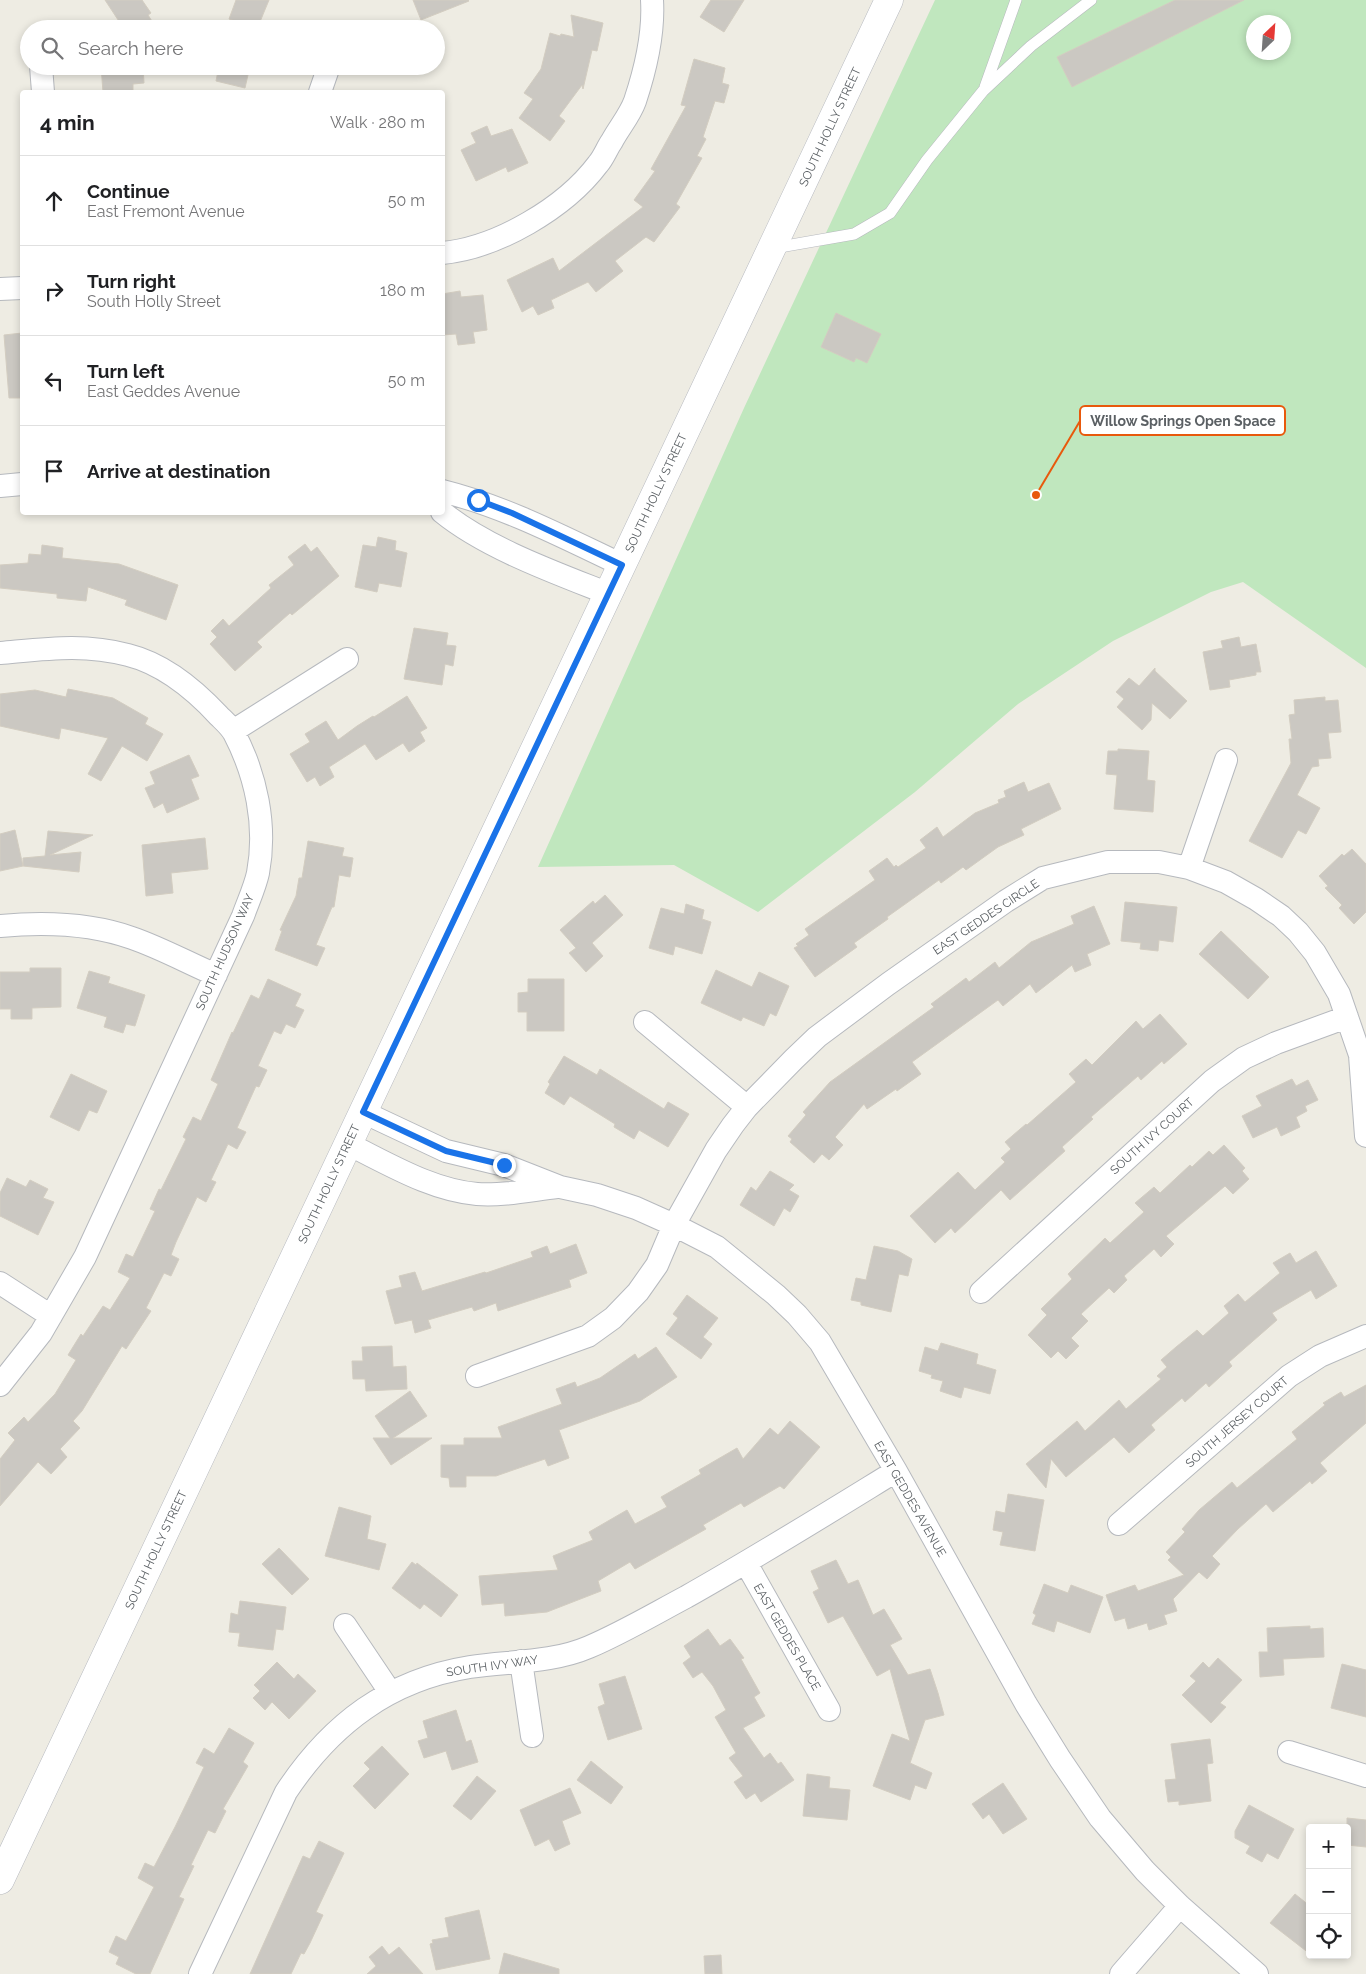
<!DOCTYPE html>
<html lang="en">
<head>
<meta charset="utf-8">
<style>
  body { margin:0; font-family:Raleway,sans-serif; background:#f2f2f2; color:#202124 }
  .controls { position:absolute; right:15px; bottom:15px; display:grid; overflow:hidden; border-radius:5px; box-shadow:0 2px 8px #0003 }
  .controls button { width:45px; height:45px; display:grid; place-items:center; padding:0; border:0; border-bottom:1px solid #e0e0e0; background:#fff; color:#202124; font:25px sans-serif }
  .compass { position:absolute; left:1246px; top:15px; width:45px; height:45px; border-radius:50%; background:#fff; box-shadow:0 2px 8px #0003; rotate:25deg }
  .stop { position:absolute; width:15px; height:15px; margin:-11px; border:4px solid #1a73e8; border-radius:50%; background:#fff }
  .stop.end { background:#1a73e8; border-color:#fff; box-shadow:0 1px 5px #0008 }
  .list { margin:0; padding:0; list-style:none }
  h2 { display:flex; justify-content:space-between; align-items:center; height:65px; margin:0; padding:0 20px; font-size:21px }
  h2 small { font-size:16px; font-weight:400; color:#757577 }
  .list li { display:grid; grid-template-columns:32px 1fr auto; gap:15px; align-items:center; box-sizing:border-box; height:90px; padding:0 20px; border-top:1px solid #e0e0e0 }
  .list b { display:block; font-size:19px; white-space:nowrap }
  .list p { margin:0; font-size:16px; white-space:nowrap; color:#757577 }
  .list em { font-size:16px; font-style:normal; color:#757577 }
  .icon { flex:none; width:28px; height:28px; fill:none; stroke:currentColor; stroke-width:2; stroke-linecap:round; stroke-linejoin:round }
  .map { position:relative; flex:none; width:1366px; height:1974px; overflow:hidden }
  .search { position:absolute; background:#fff; box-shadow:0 2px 8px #0003; left:20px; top:20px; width:425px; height:55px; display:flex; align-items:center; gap:12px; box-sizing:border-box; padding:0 18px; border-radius:28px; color:#757577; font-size:19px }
  .panel { position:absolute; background:#fff; box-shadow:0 2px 8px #0003; left:20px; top:90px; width:425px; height:425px; border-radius:5px }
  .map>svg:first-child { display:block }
</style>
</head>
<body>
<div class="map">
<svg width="1366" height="1974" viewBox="0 0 1366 1974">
  <rect width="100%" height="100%" fill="#eeece3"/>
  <path fill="#c0e7be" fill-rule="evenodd" d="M935 0H1366V668L1243 582 1211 592 1113 641 1018 704 915 792 758 912 674 865 538 867 744 408ZM1254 22H1284V52H1254Z"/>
  <path fill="#cbc8c2" stroke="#d3cdc1" d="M105 0H142L151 13 148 15 157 29H124Z
    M236 0H269L257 29 229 19Z
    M413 0H468L469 1 421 20Z
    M711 0H744L724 32 700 17Z
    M1175 0H1244L1072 87 1057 57Z
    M571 15 603 23 597 51 592 50 583 89 582 85 559 116 565 121 550 141 519 118 533 99 524 93 541 69 550 33 560 36 561 34 574 37Z
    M694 59 725 68 722 83 729 85 724 103 715 101 703 137 706 139 697 156 702 158 676 204 680 207 654 242 646 237 615 261 623 271 596 292 588 282 551 300 554 308 538 315 533 306 522 312 507 280 553 258 559 271 643 207 634 200 655 171 651 169 686 106 681 105Z
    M101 66H143L144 83 133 84V92H103Z
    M219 66H250L245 88 216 81Z
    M487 126 491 136 512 129 528 163 508 172 506 167 476 181 461 150 476 143 471 133Z
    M460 291 461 297 483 295 487 330 473 332 475 343 458 345 456 334 442 335V294Z
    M836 313 881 334 867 363 856 358 854 362 821 347Z
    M22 333V398H9L4 335Z
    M378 537 396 541 395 550 407 553 401 587 379 583 377 592 355 587 363 545 376 547Z
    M305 544 311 552 317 547 339 576 292 615 290 613 257 642 262 647 235 671 210 644 217 637 211 631 223 619 229 626 271 588 269 585 294 565 288 557Z
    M42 545 63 548 62 558 119 564 178 585 166 620 125 605 127 600 88 587 86 601 57 598V594L0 588V565L28 563 29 554 41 555Z
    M414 628 448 633 446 645 456 646 453 666 445 664 442 685 404 679Z
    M1239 637 1241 647 1256 644 1261 672H1256V675L1229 680 1230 687 1210 690 1203 652 1223 648 1221 641Z
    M1155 668V671L1187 701 1170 719 1152 703 1151 720 1142 730 1117 707 1124 699 1116 692 1129 678 1139 686Z
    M68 689 113 698 148 718 145 724 163 734 147 761 122 746 101 781 88 774 108 738 61 728 59 739 0 726V694L35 690 66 697Z
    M407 696 427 728 420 732 425 741 409 752 403 743 376 760 365 744 329 767 334 777 320 786 315 777 307 782 290 754 310 742 305 734 326 721 338 740 357 726 373 716 374 717Z
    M1325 697V701L1338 700 1341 732 1328 733 1331 758 1318 759 1319 766 1312 767 1297 795 1320 808 1306 834 1298 830 1282 858 1249 841 1291 763 1289 739H1292L1289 715 1295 714 1294 700Z
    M1118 749 1149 751 1147 780 1155 781 1153 812 1114 809 1117 775 1106 774 1108 751H1118Z
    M189 755 199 776 191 779 199 799 167 813 163 803 154 808 145 788 155 784 150 772Z
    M1024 782 1028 792 1049 783 1061 809 1021 829 1024 835 998 847 966 870 963 867 941 883 939 880 887 917 888 919 854 943 857 947 815 977 794 948 798 946 796 944 809 935 805 929 875 880 869 871 887 858 894 867 896 865 898 867 926 848 920 840 937 827 943 837 975 813 999 803 998 800 1006 797 1004 791Z
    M15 830 23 866 0 871V834Z
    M48 831 93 835 50 855 81 852 79 872 23 866V858L45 856Z
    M205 838 208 869 171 873 173 893 146 896 142 845Z
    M308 841 344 848 342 856 353 858 350 877 339 875 334 907H332L316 945 325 948 317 966 275 950 282 931 280 930 296 896 299 878H302Z
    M1352 849 1366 864V912L1354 924 1339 908 1342 905 1325 888 1328 886 1319 876 1342 854 1344 856Z
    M605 895 623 915 592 943 603 956 586 972 569 953 576 948 560 930 593 901 595 904Z
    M1125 902 1177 907 1173 942 1159 940 1158 951 1140 949 1141 943 1121 941Z
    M686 904 704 910 702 919 711 922 702 954 675 946 673 955 649 948 661 908 684 914Z
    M1094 906 1110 944 1087 954 1091 965 1075 972 1072 965 1036 993 1030 984 1003 1006 998 1000 912 1062 921 1074 897 1091 896 1089 867 1109 864 1104 835 1137 843 1145 829 1160 822 1154 814 1163 790 1142 792 1139 788 1136 806 1115 803 1112 830 1082 934 1007 931 1004 966 978 969 982 995 962 999 968 1031 942 1074 924 1071 916Z
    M1221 931 1269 977 1248 999 1199 954Z
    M30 968H61V1007L32 1008V1019H11V1009H0V972H30Z
    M716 970 752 987 759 972 789 986 776 1016 770 1013 764 1026 743 1017 741 1021 701 1003Z
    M89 971 110 977 108 983 145 995 135 1026 126 1024 123 1033 104 1027 107 1017 77 1008Z
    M268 979 301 994 295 1006 304 1010 295 1028 286 1024 281 1034 274 1031 258 1066 267 1070 259 1087 256 1086 237 1128 246 1132 237 1149 228 1144 211 1180 216 1182 206 1202 197 1197 176 1242 171 1255 179 1259 171 1276 164 1273 146 1308 151 1311 126 1349 122 1346 82 1411 73 1421 80 1428 60 1449 67 1457 51 1474 38 1462 0 1506V1459L15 1440 8 1433 24 1417 28 1422 55 1394 76 1360 68 1355 81 1334 83 1336 103 1306 110 1310 130 1278 118 1272 126 1254 133 1257 155 1211 150 1209 159 1189 161 1190 186 1139 183 1137 193 1117 201 1121 218 1084 211 1080 232 1032 233 1033 251 995 259 999Z
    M528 979H564V1031H527V1012H518V993L528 992Z
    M1160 1014 1187 1044 1164 1064 1162 1061 1141 1080 1138 1076 1091 1117 1093 1119 1062 1147 1065 1151 1010 1200 1001 1190 955 1233 951 1228 935 1243 910 1216 958 1172 975 1190 1005 1162 1001 1158 1011 1149 1005 1142 1026 1124 1027 1125 1076 1082 1069 1074 1086 1059 1092 1065 1136 1021 1143 1029Z
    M564 1056 597 1075 600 1069 664 1109 668 1102 689 1114 668 1147 639 1130 634 1139 614 1127 615 1124 570 1096 564 1105 545 1093 550 1084 548 1082Z
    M71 1074 107 1091 97 1113 89 1110 79 1131 50 1117Z
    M1292 1079 1296 1086 1308 1080 1318 1100 1305 1106 1307 1111 1296 1117 1300 1127 1281 1136 1277 1127 1253 1138 1242 1116 1262 1106 1256 1096Z
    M1224 1145 1245 1168 1242 1171 1249 1179 1233 1194 1225 1186 1166 1236 1174 1244 1161 1257 1154 1249 1124 1276 1127 1280 1114 1293 1109 1288 1081 1314 1088 1321 1071 1338 1079 1346 1066 1359 1058 1351 1051 1358 1028 1335 1047 1315 1041 1309 1072 1279 1068 1274 1105 1238 1110 1243 1144 1212 1135 1203 1154 1187 1160 1193 1190 1165 1192 1167 1209 1151 1213 1155Z
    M770 1171 794 1185 789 1190 799 1196 790 1212 784 1208 774 1226 740 1205 751 1187 756 1191Z
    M7 1178 26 1187 30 1180 48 1189 43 1198 54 1202 38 1235 0 1216V1193Z
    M576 1244 587 1273 569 1280 571 1287 498 1311 496 1303 474 1311 472 1307 428 1320 431 1328 415 1333 412 1320 395 1324 386 1291 402 1287 399 1276 415 1272 422 1291 485 1272 486 1273 533 1257 531 1252 547 1246 550 1254Z
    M874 1246 898 1251 912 1259 908 1276 899 1274 891 1312 861 1305V1302L851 1300 856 1278 866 1280Z
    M1316 1251 1337 1286 1316 1299 1311 1290 1272 1313 1277 1320 1229 1362 1232 1366 1209 1387 1206 1383 1185 1402 1182 1398 1151 1425 1155 1430 1129 1453 1114 1437 1066 1477 1051 1459 1046 1488 1026 1464 1077 1421 1085 1431 1119 1400 1126 1409 1161 1379 1157 1376 1167 1367 1161 1360 1176 1347 1197 1330 1203 1336 1229 1313 1224 1306 1238 1294 1245 1302 1280 1273 1273 1263 1290 1253 1296 1263Z
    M687 1295 718 1318 703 1337 712 1344 701 1359 666 1334 678 1318 673 1314Z
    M941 1343 978 1354 976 1364 996 1370 990 1394 964 1387 961 1398 940 1391 943 1381 931 1378 932 1375 919 1371 925 1347 938 1351Z
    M392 1346 393 1367 406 1366 407 1389 366 1391 365 1379H353L352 1361H363L362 1347Z
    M656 1347 677 1377 640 1401 559 1430 569 1458 548 1466 545 1459 496 1476H466V1487H450L449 1478 441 1477V1445H464V1438H502L498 1427 562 1404 556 1389 575 1382 577 1387 600 1378 635 1354 638 1359Z
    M1366 1385V1423L1320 1463 1327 1471 1312 1484 1310 1481 1273 1512 1266 1504 1238 1529 1212 1556 1220 1564 1207 1579 1199 1572 1173 1599 1177 1611 1164 1615 1167 1624 1149 1630 1147 1623 1128 1629 1125 1618 1115 1621 1106 1595 1135 1585 1138 1591 1184 1575 1168 1560 1171 1557 1166 1552 1185 1532 1182 1529 1199 1510 1232 1482 1237 1488 1297 1439 1292 1432 1325 1405 1323 1403 1341 1392 1344 1397Z
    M410 1391 427 1416 393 1438H432L391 1465 373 1438H390L375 1416Z
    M790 1421 820 1447 784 1489 780 1486 744 1507 741 1503 703 1525 706 1529 635 1569 630 1562 598 1581 601 1591 547 1612 505 1616 504 1603 482 1605 479 1576 558 1570 553 1556 593 1540 589 1532 627 1510 635 1524 667 1507 661 1497 701 1474 699 1470 737 1448 743 1459 770 1428 778 1435Z
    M1008 1494 1044 1500 1035 1551 1000 1545 1003 1532 993 1530 996 1511 1005 1513Z
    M339 1507 371 1516 367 1539 386 1544 379 1570 325 1556Z
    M279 1548 309 1579 292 1595 262 1564Z
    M836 1560 848 1584 858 1580 873 1615 884 1609 902 1639 890 1645 908 1675 930 1669 938 1693 944 1715 925 1720 910 1763 932 1773 926 1789 915 1785 910 1800 873 1786 892 1734 910 1741 890 1669 877 1676 843 1616 828 1623 813 1592 819 1589 811 1571Z
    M412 1562 416 1565 417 1563 458 1595 441 1617 424 1604 420 1609 392 1588Z
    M1044 1584 1068 1593 1071 1585 1103 1597 1090 1633 1057 1621 1054 1632 1032 1624 1036 1615 1033 1613Z
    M240 1601 286 1607 283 1630 276 1629 273 1650 238 1646 240 1633 229 1632 231 1613 238 1615Z
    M1310 1626V1629L1323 1628 1324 1657 1283 1659 1284 1675 1260 1677 1259 1652H1268L1267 1628Z
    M708 1629 720 1646 730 1639 744 1658 741 1659 760 1693 754 1697 765 1716 743 1728 764 1758 770 1753 778 1764 781 1762 794 1780 761 1802 755 1793 746 1799 734 1782 743 1776 729 1758 736 1753 715 1717 726 1710 713 1686 702 1672 693 1678 683 1663 691 1657 684 1646Z
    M1218 1658 1242 1680 1220 1703 1226 1707 1211 1723 1182 1695 1196 1681 1190 1676 1203 1662 1209 1668Z
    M277 1662 294 1679 298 1674 316 1691 289 1719 272 1702 265 1710 253 1698 260 1691 254 1685Z
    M1342 1664 1366 1670V1717L1331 1708Z
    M625 1676 642 1729 608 1740 598 1707 605 1704 599 1684Z
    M456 1710 466 1742 471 1740 478 1762 452 1770 446 1751 424 1758 418 1741 428 1738 423 1721Z
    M229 1728 254 1743 243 1762 248 1766 223 1809 226 1811 215 1833 208 1830 191 1865 194 1866 179 1897 184 1899 150 1974H136L116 1964 119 1957 109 1952 116 1936 126 1941 154 1887 138 1878 145 1863 154 1867 175 1827 204 1767 196 1763 204 1748 214 1754Z
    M1210 1739 1213 1763 1207 1764 1211 1801 1179 1805V1801L1168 1802 1165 1780 1176 1779 1171 1744Z
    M382 1746 409 1774 375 1809 353 1786 370 1769 364 1763Z
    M591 1761 623 1787 611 1804 577 1780Z
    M807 1774 830 1777 829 1788 850 1790 847 1820 803 1816Z
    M477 1776 496 1791 471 1820 453 1806Z
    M1003 1783 1027 1819 1003 1834 989 1814 983 1819 972 1804Z
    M570 1788 581 1813 562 1821 570 1844 555 1851 549 1839 535 1846 520 1810Z
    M1249 1805 1294 1829 1278 1859 1267 1853 1262 1862 1246 1853 1250 1846 1235 1838V1831Z
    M1347 1818 1366 1820V1847L1347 1845Z
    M319 1841 344 1853 316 1912 323 1915 310 1943 304 1954 301 1953 291 1974H250L303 1856 310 1859Z
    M1295 1894 1310 1906V1954L1270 1923Z
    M479 1910 490 1959 436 1970 430 1944 433 1943 432 1940 449 1937 445 1918Z
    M382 1946 389 1955 399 1947 423 1974H367L376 1966 369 1957Z
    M504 1953 559 1969V1974H499Z
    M721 1955 722 1974H705L704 1956Z"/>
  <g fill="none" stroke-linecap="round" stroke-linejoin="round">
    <defs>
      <path id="service" d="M985 87 1016 0
        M774 248 854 234 890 213 927 160 983 91 1031 46 1091 0"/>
      <path id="minor" d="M41 66 43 92
        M320 92 329 66
        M442 253C497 248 565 208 598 164 604 157 607 148 612 141 619 128 630 115 635 101 645 71 654 32 652 0
        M0 289 22 288
        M0 486 22 484
        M442 491C506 507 563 537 622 565
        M442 512C486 548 556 573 609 594
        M0 653C45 649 84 643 128 655 164 664 194 689 219 716 224 721 230 726 234 733 256 775 267 825 258 873 255 887 248 902 243 916L85 1257 41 1333 0 1385
        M233 731 347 659
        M1189 868 1226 760
        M0 926C43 922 90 923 132 938 161 948 188 963 216 975
        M645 1022 747 1107
        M363 1112 446 1151 504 1165 560 1187 597 1195 636 1208 674 1225 717 1247 776 1295 797 1315 820 1342 896 1471 1026 1704 1060 1759 1100 1818 1145 1871 1180 1906 1257 1974
        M348 1144C389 1164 431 1190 477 1194 503 1196 531 1190 557 1187
        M0 1283 51 1316
        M981 1292 1212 1081 1244 1058 1276 1043 1347 1017
        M477 1376 588 1336 613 1318 638 1292 657 1265 674 1225 716 1150 733 1125 747 1107 794 1059 817 1037 888 984 1006 901 1043 878 1108 862H1159L1189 868 1226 882 1256 899 1281 916 1298 932 1315 953 1339 994 1360 1055 1366 1136
        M1119 1524 1289 1376 1320 1356 1366 1336
        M746 1563 829 1710
        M345 1625 390 1692
        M521 1661 532 1736
        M1289 1752 1366 1776
        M200 1974 286 1792C331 1724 389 1680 470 1667 509 1661 552 1663 589 1647 622 1633 654 1614 686 1597 757 1557 826 1514 896 1471
        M1121 1974 1180 1906"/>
      <path id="secondary" d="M0 1880 889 0"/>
    </defs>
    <use href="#service" stroke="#b6b9be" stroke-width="12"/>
    <use href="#minor" stroke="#b6b9be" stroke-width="24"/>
    <use href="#secondary" stroke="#b7bac0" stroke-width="29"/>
    <use href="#service" stroke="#fff" stroke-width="11"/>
    <use href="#minor" stroke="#fff" stroke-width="22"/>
    <use href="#secondary" stroke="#fff" stroke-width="28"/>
  </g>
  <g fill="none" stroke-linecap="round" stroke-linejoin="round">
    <path stroke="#1a73e8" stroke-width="6" d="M478 500 512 513 622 565 363 1112 446 1151 504 1165"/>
  </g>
  <g text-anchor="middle" stroke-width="4" stroke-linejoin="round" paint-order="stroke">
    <g font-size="12" fill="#5b6064" stroke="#fff">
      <text transform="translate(830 127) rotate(-65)" y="4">SOUTH HOLLY STREET</text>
      <text transform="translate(656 493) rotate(-65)" y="4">SOUTH HOLLY STREET</text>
      <text transform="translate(986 917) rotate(-34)" y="4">EAST GEDDES CIRCLE</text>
      <text transform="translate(225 952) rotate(-66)" y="4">SOUTH HUDSON WAY</text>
      <text transform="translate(1152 1136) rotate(-42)" y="4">SOUTH IVY COURT</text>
      <text transform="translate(329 1184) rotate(-65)" y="4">SOUTH HOLLY STREET</text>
      <text transform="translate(1237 1422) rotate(-41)" y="4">SOUTH JERSEY COURT</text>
      <text transform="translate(910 1499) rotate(60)" y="4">EAST GEDDES AVENUE</text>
      <text transform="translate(156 1550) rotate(-65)" y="4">SOUTH HOLLY STREET</text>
      <text transform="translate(787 1637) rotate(60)" y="4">EAST GEDDES PLACE</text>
      <text transform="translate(492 1666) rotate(-8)" y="4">SOUTH IVY WAY</text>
    </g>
  </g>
  <path fill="none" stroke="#e8590c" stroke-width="2" d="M1036 495L1080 421"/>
  <circle fill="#e8590c" stroke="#fff" stroke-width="2" cx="1036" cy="495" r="5"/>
  <rect fill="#fff" stroke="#e8590c" stroke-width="2" x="1080" y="406" width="205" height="29" rx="5"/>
  <g font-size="14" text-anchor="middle" font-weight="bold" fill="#5b6064">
    <text x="1183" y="426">Willow Springs Open Space</text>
  </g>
</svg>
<div class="controls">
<button>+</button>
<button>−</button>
<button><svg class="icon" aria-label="locate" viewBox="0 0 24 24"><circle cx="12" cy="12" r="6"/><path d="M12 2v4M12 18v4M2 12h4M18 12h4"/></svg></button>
</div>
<svg class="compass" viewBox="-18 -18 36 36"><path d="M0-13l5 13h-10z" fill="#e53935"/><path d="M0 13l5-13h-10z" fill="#757577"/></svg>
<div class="stop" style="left:478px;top:500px"></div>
<div class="stop end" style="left:504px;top:1165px"></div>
<div class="search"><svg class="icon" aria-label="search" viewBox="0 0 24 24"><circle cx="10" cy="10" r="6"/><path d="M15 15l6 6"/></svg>Search here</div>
<section class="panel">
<h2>4 min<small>Walk · 280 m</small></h2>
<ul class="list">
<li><svg class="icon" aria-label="ahead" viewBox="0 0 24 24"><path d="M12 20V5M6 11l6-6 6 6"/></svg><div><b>Continue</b><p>East Fremont Avenue</p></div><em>50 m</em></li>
<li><svg class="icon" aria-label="right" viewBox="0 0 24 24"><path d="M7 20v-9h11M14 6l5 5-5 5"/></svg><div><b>Turn right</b><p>South Holly Street</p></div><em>180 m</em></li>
<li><svg class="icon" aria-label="left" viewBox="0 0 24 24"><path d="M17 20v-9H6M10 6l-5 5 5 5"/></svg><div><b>Turn left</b><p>East Geddes Avenue</p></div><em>50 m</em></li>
<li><svg class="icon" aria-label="arrive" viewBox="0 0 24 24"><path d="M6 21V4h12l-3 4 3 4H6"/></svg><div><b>Arrive at destination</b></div></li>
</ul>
</section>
</div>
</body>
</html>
